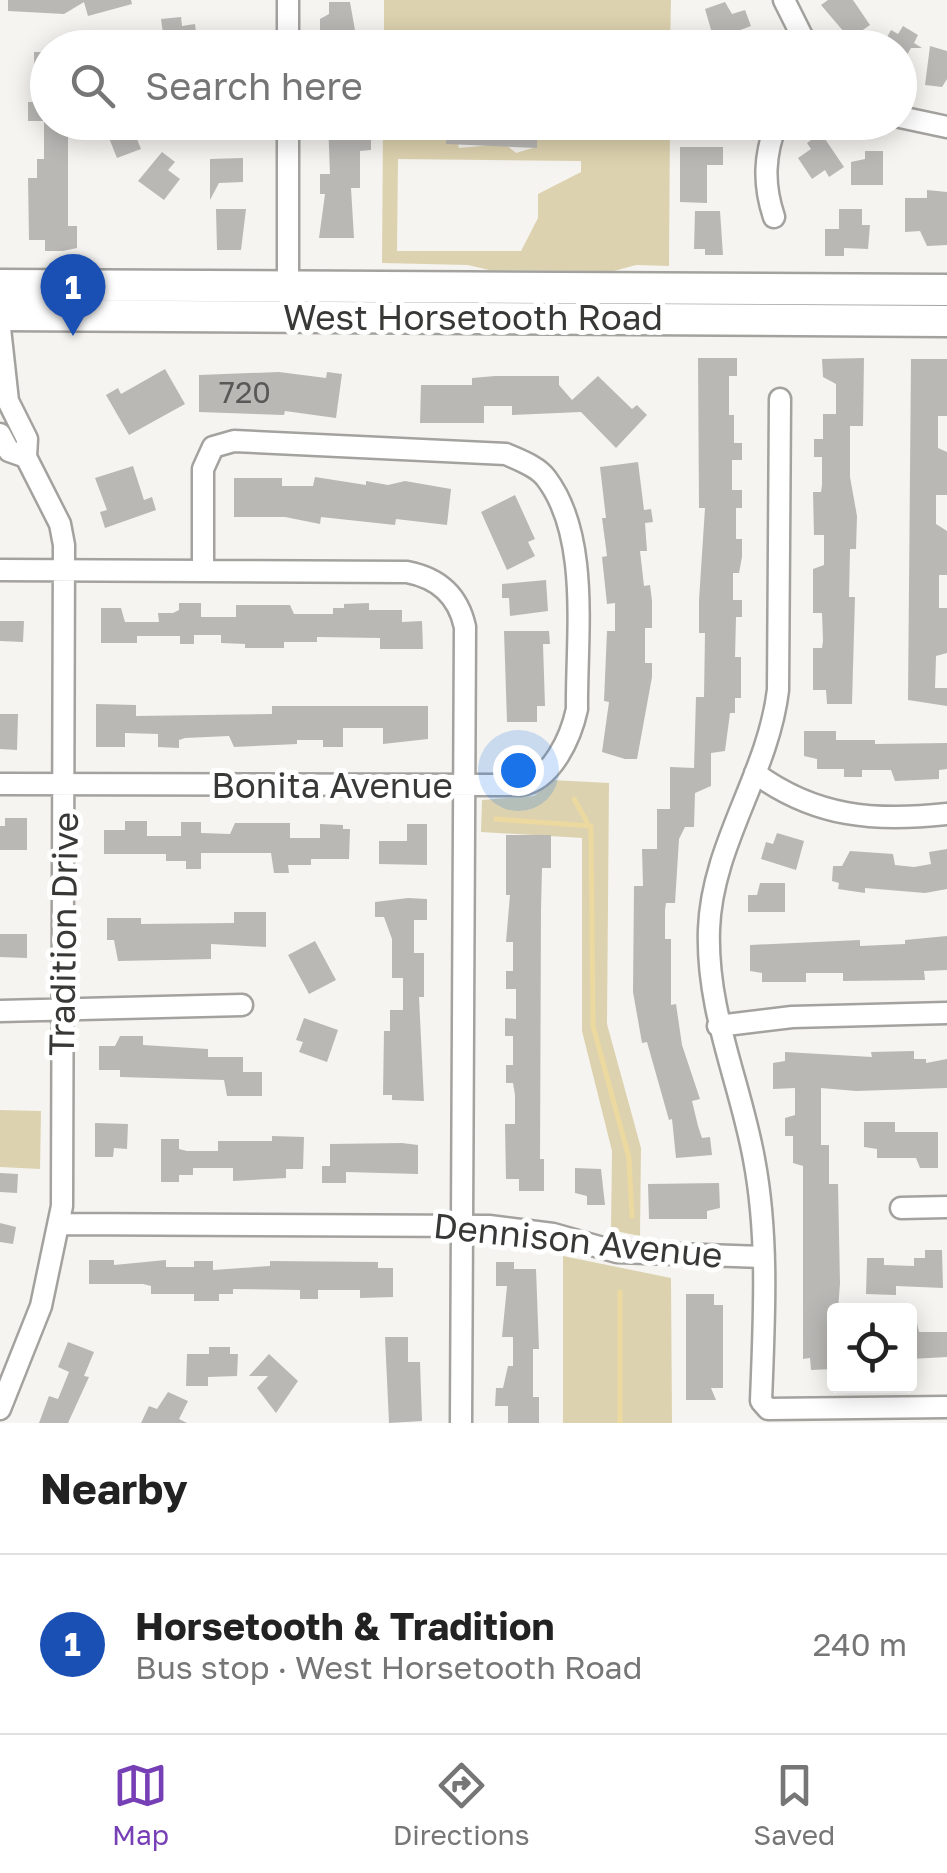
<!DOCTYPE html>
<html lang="en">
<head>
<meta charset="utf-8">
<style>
  body { margin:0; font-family:"Golos Text",sans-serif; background:#f6f6f6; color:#222 }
  .controls { position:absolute; right:30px; bottom:30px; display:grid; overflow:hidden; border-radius:10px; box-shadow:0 5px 25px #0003 }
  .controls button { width:90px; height:90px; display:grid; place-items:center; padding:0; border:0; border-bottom:2px solid #e0e0e0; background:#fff; color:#222; font:50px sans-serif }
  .you { position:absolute; left:518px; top:770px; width:35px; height:35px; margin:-25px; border:8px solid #fff; border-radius:50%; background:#1a73e8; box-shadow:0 0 0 15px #1a73e833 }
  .badge { display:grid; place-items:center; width:65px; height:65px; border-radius:50%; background:#773fb5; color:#fff; font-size:32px; font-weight:700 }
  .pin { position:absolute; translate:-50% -82px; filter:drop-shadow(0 2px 5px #0008) }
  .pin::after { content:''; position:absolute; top:52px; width:35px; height:30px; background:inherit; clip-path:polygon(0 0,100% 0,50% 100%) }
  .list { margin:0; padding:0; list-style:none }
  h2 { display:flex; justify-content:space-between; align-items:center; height:130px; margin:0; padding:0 40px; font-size:42px }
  h2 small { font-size:32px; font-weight:400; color:#767676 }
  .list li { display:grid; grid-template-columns:65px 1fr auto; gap:30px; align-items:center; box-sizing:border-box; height:180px; padding:0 40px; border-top:2px solid #e0e0e0 }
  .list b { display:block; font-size:38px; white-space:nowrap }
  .list p { margin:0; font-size:32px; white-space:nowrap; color:#767676 }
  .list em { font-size:32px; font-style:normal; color:#767676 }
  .icon { flex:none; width:55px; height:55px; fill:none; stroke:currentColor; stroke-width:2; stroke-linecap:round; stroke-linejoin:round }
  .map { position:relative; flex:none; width:947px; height:1423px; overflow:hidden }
  .search { position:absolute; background:#fff; box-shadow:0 5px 25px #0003; left:30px; right:30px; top:30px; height:110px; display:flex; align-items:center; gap:25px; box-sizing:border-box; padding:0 35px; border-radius:55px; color:#767676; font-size:38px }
  .sheet { height:310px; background:#fff }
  nav { display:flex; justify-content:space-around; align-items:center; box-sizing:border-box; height:140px; border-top:2px solid #e0e0e0; background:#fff; font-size:28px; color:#767676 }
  nav a { display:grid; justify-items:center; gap:5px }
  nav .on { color:#773fb5 }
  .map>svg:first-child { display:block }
</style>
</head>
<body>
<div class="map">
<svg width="947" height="1423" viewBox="0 0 947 1423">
  <rect width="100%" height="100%" fill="#f5f4f0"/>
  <path fill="#ddd2af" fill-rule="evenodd" d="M384 0H671L670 47H384Z
    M383 123H446V144H458L459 148 505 144 516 153 536 147 537 123H670L669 266 636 265 614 271 489 270 468 265 382 263ZM398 159 581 161V172L538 194V218L521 251H397Z
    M552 780 609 783 607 1024 641 1148 640 1236 611 1230 612 1151 582 1031V838L481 832 482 800 534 796Z
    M0 1110 41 1111 40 1169 0 1167Z
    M563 1256 671 1278 672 1423H563Z"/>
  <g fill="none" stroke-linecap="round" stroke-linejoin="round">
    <path stroke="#ecd9a0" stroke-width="5" d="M574 799 587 822
      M496 819 591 826 593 1026 629 1158 632 1216
      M620 1423V1292"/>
  </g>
  <path fill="#b9b8b5" d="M8 0H131L132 4 88 16 84 2 64 14 8 11Z
    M828 0H853L870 25 850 39 821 5Z
    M329 2H350L356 36H320V19L329 14Z
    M725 2 732 14 745 10 751 26 714 40 705 9Z
    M181 17 182 26 195 24 197 40 165 48 161 19Z
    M903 26 918 35 914 43 922 48H911L900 67V48H881L891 30 898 34Z
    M215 33 247 34V48H215Z
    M930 46 947 51V79L942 87 925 85Z
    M34 52H48V121H28V102H35Z
    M44 122H67L68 128V226H77V248L63 251H45V240H29L28 178H37V159H44Z
    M119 122H161L162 124 135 134 141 149 117 158 105 128Z
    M328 122H352V137H371V150L360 151V188H351L354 238H319L325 194H320V174H330Z
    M446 122H537V148L446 144Z
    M821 133 844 167 829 177 825 170 812 179 798 158 811 149 807 143Z
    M680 147H723V165H707V203L680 202Z
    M865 151H883V185H851V162L865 159Z
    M162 152 175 162 168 170 180 179 164 200 138 181Z
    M243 158V182L219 183 210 200V159Z
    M927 190 947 192V245L927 246 920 231 905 232V198H927Z
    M216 209H246L241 250H217Z
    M839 209H862V225H870L868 249 844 248V256H825V229H839Z
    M695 211H720L723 255H705V249H694Z
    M698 358H737V376H729V415H734V443H742V460H732V490H742V508H736V539H742V557L739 573H733V600H742V617H736L735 657H741V698H735V713H730L725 751 711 753V786L695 793 694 827H685L679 839 675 903H666L665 910V939H671V1005L676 1004 682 1045 700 1099 692 1101 698 1126 702 1138 710 1137 712 1155 676 1158 672 1119 669 1120 647 1042 642 1043 633 992 634 886H643L642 849H657V809H670V767L694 768 696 697H704L705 633H699V600L705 508H699Z
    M864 358 863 426H850V477L857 516 856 549H850L849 597H855L852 704H827L826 690H813V648H822L823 641 822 613H813V569L824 565V535H814L813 492H821L822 485V457H814V439H823V414H836V384L823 377 822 359Z
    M911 359H947V416H938V448L947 452V495H936V524L947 531V575H939V608H947V653L936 656 935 688H947V706L908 700Z
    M165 369 185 404 129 435 106 395 118 388 121 394Z
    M279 372 326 378 327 372 342 374 336 418 285 411 284 415 199 412V375Z
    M495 376H559V385L572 400 598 376 632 409 637 405 647 415 616 448 581 412 512 415V406H484V423H420L421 385H472V378Z
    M638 462 644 510 651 509 653 522 645 523 647 551H640L644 586 650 585 652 601V628H645V663H652V677L637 759H625L602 752 609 702 604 701 607 631H615V603L607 604 602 557 607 556 602 518H606L600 467Z
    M133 466 144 500 152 497 156 510 105 528 100 512 107 510 95 478Z
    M315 477 366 485V481L388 485 405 481 451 489 447 525 396 519 395 525 321 517 320 524 285 517H234V478H282V486H313Z
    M515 495 535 539 528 542 535 556 507 570 481 512Z
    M546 580 548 611 510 616 509 598H502V584Z
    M179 603H201V617H236V605H290L294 614H333V608H344V604L369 603V610H402V622L422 621 423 649H380V638L317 637V642H284V648H245V644L221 643V635H194V644H180V636H137V643H101V608H121L125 622H159L158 613H173L179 610Z
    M0 621H24L23 642 0 641Z
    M504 631H549L550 644H543L545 706H537V722H507Z
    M96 704 136 705V716L272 714V706H428V739L383 744V728H343V747H323V740H297V744L234 747 229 736 185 738 179 740V748L158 747V734L125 733V747H96Z
    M0 714H18L17 750 0 749Z
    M804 731H836V740H875V744L947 743V769L939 770V779L895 781 891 770H862V777H844V769H817V759L804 756Z
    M5 818H27V850H0V826H5Z
    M125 821H147V836H181V822H201V833L230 834 235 823H290V838H320V824L343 825V829H350L349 859H311V865H288L289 873H274L271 853H201V869H186V861H166V854H104V830H125Z
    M407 824H427V865L379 864V841H407Z
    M777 833 804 841 796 870 761 859 766 842 773 844Z
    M506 835H551V868H542L541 909 540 1159H544V1191H519V1179H506L505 1124H515V1095L513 1083H506V1065H513V1036H505V1018L516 1019V989H506V971H513V942H506L510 895H506Z
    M947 849V889L925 893 865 888V893L838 889 839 883 832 881 833 866H842L850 851 893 854 895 865 914 867 931 864 929 852Z
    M785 883V912H748V895H757L760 883Z
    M408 898 427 899V920H414V953H424V997H419L424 1101 392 1100V1095H383L384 1031H390V1010H403V978H392V939L384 917H375V902Z
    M234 912H266V947L211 944V959L118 961 114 940H107V918H141V924L234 923Z
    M0 934H27V958L0 957Z
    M947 936V970L924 971 925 980 843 981V973H806V982H762V973L750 971V945L860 940V946L905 944V940Z
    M315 941 336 980 309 994 288 955Z
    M304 1018 338 1030 327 1062 299 1052 303 1042 296 1040Z
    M120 1036H143V1045L208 1049V1057H243V1072H262V1096H227L224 1080 120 1077V1070H99V1046H115Z
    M914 1051V1059H926V1063L947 1059V1088L856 1091 821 1088V1145H829V1184H838L840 1283 838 1310H834V1369L811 1370 810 1358 803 1359V1166L793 1163V1136H785V1118L795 1115V1088L773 1089V1063L785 1061V1052L872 1057 871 1052Z
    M864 1122H895V1132H938V1168H920L916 1158H877V1149L864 1147Z
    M95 1123 128 1124 127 1149 114 1148 113 1157H95Z
    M272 1136 304 1137 303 1169H286V1178L233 1181V1168H193V1175H179V1182H161V1139H179V1149L187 1151H218V1141H272Z
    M402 1143 418 1145V1174L346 1172V1183H322V1166H330V1144Z
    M575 1168 601 1169 605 1205H587V1196L575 1193Z
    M0 1173 18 1174 17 1193 0 1192Z
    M719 1183 720 1208 707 1211V1219H649L648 1184Z
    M0 1223 16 1227 13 1244 0 1242Z
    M925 1250H942L943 1288 896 1286V1295L866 1294 867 1258H884V1265L914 1266V1258H925Z
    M89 1260H114V1265L166 1260V1267H194V1261H213V1270L270 1266V1261L378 1262V1268H393V1297L360 1298V1290H318V1299H300V1290L233 1289V1294H219V1301H194V1294H151V1286L143 1284H89Z
    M496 1262H514V1269H536L539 1349H533V1397H539V1423H508V1406H495L496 1388H503L508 1366H513V1337H502L507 1286H496Z
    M686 1294H714V1305H723V1388H711L716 1400H686Z
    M916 1319 919 1332H947V1357L910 1359V1320Z
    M385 1337H408V1362H420L422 1421 389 1423Z
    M68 1342 94 1352 84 1376 89 1377 68 1423H39L49 1396 58 1399 69 1372 58 1367Z
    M209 1347H230V1354H238L237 1376 208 1377V1386H186L187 1354H209Z
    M269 1354 298 1381 276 1413 257 1388 268 1376H249Z
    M168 1392 188 1401 179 1419 187 1423H141L149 1406 157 1409Z"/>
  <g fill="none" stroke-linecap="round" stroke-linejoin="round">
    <defs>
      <path id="minor" d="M784 0 808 48
        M288 48V0
        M900 117 947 127
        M774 217C763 184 764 155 777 122
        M288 295V122
        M0 328 8 401 27 439 26 457 60 524 64 545 62 1206 41 1306 0 1409
        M780 399 778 690C768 774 712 844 709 929 706 1011 740 1081 754 1159 769 1238 764 1321 761 1401L768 1409 947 1407
        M0 434 9 451 26 457
        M0 570 407 572C438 578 458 595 465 627L461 1423
        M755 773C815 817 874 822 947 814
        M0 784 521 785C552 780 571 737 577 709 576 639 591 537 546 478 537 466 519 460 506 454L234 441 213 447 203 469V571
        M0 1011 242 1005
        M718 1026 792 1017 947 1013
        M901 1208 947 1207
        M59 1224 489 1226 553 1234 617 1252 763 1257"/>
      <path id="primary" d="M0 285 947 290
        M0 315 947 321"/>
    </defs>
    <use href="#minor" stroke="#a3a29f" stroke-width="25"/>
    <use href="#primary" stroke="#a3a29f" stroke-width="35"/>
    <use href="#minor" stroke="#fff" stroke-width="20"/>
    <use href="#primary" stroke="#fff" stroke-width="30"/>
  </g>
  <g text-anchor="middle" stroke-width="10" stroke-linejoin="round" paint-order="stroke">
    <g font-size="30" fill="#585856">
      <text x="245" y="403">720</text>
    </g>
    <g font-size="35" fill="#383837" stroke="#fff">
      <text x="473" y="330">West Horsetooth Road</text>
      <text x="332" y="798">Bonita Avenue</text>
      <text transform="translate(64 934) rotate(-89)" y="12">Tradition Drive</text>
      <text transform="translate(578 1241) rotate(6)" y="12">Dennison Avenue</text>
    </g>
  </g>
</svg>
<div class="controls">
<button><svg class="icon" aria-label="locate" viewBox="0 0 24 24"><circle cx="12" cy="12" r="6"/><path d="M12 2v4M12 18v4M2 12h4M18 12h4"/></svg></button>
</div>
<div class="you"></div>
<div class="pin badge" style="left:73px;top:336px;background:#1a4fb4">1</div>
<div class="search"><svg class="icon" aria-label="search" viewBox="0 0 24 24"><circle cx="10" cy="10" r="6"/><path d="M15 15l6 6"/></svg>Search here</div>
</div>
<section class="sheet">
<h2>Nearby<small></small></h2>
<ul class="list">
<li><span class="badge" style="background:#1a4fb4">1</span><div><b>Horsetooth &amp; Tradition</b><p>Bus stop · West Horsetooth Road</p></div><em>240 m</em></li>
</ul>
</section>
<nav>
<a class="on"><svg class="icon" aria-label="map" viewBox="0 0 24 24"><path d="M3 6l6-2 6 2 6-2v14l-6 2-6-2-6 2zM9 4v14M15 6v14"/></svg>Map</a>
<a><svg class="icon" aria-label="directions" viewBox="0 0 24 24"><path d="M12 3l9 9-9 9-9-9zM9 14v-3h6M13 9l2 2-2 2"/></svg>Directions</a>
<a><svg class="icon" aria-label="saved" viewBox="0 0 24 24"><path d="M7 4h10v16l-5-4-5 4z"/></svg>Saved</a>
</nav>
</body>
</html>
